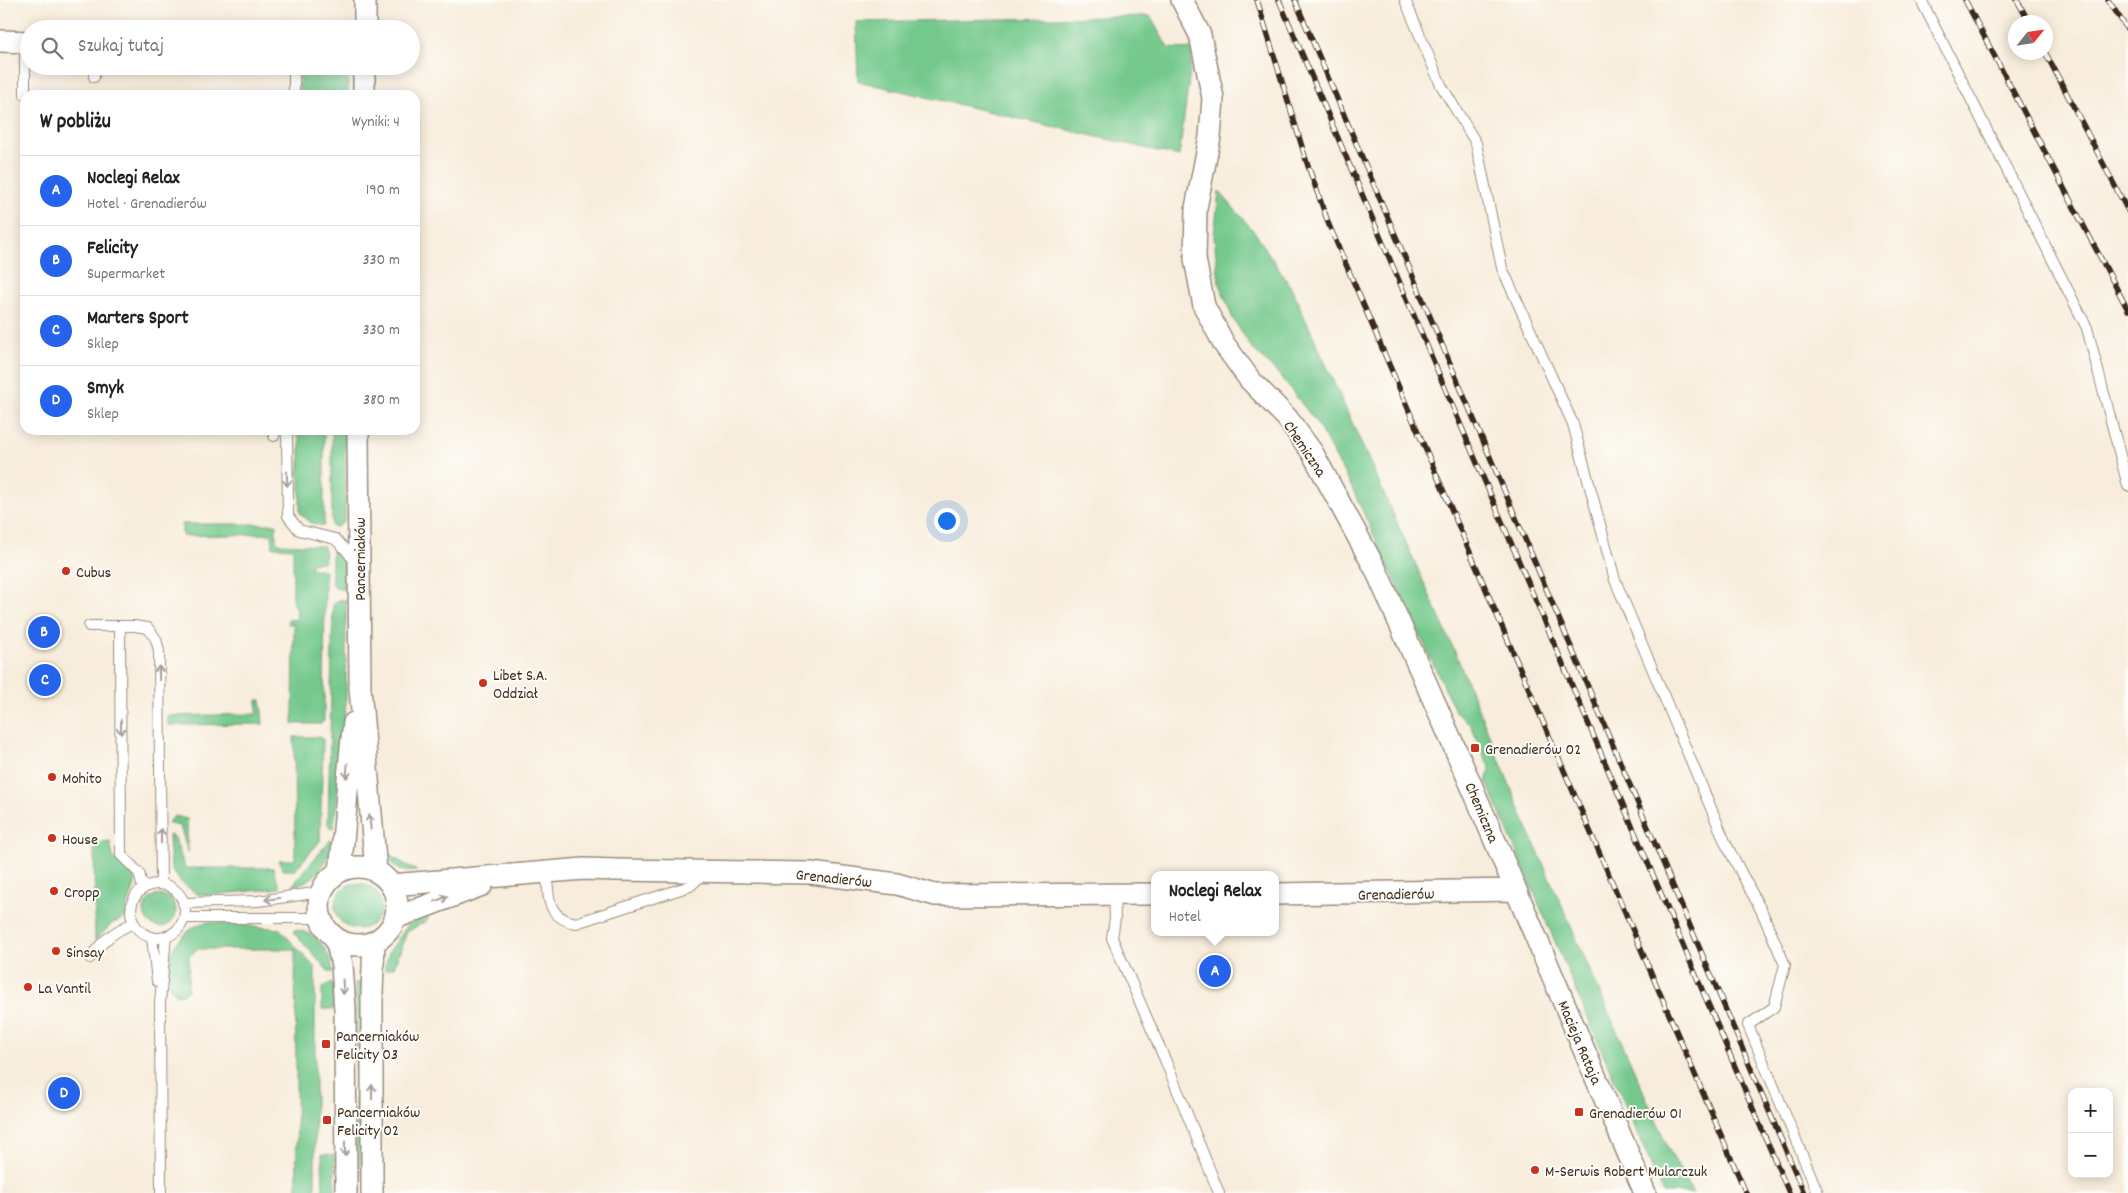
<!DOCTYPE html>
<html lang="pl">
<head>
<meta charset="utf-8">
<style>
  body { margin:0; font-family:Dekko,sans-serif; background:#f6f6f6; color:#222 }
  .controls { position:absolute; right:15px; bottom:15px; display:grid; overflow:hidden; border-radius:10px; box-shadow:0 2px 12px #0003 }
  .controls button { width:45px; height:45px; display:grid; place-items:center; padding:0; border:0; border-bottom:1px solid #e0e0e0; background:#fff; color:#222; font:25px sans-serif }
  .compass { position:absolute; left:2008px; top:15px; width:45px; height:45px; border-radius:50%; background:#fff; box-shadow:0 2px 12px #0003; rotate:60deg }
  .you { position:absolute; left:946px; top:520px; width:18px; height:18px; margin:-12px; border:4px solid #fff; border-radius:50%; background:#1a73e8; box-shadow:0 0 0 8px #1a73e833 }
  .badge { display:grid; place-items:center; width:32px; height:32px; border-radius:50%; background:#2563eb; color:#fff; font-size:16px; font-weight:700 }
  .pin { position:absolute; translate:-50% -50%; border:2px solid #fff; box-shadow:0 1px 5px #0006 }
  .popup { position:absolute; left:1151px; top:871px; width:128px; height:65px; box-sizing:border-box; display:grid; place-content:center; border-radius:10px; background:#fff; filter:drop-shadow(0 1px 4px #0005); font-size:16px; white-space:nowrap; color:#767676 }
  .popup b { font-size:19px; color:#222 }
  .popup::after { content:''; position:absolute; left:50%; top:100%; margin-left:-10px; border:10px solid transparent; border-top-color:#fff }
  .list { margin:0; padding:0; list-style:none }
  h2 { display:flex; justify-content:space-between; align-items:center; height:65px; margin:0; padding:0 20px; font-size:21px }
  h2 small { font-size:16px; font-weight:400; color:#767676 }
  .list li { display:grid; grid-template-columns:32px 1fr auto; gap:15px; align-items:center; box-sizing:border-box; height:70px; padding:0 20px; border-top:1px solid #e0e0e0 }
  .list b { display:block; font-size:19px; white-space:nowrap }
  .list p { margin:0; font-size:16px; white-space:nowrap; color:#767676 }
  .list em { font-size:16px; font-style:normal; color:#767676 }
  .icon { flex:none; width:28px; height:28px; fill:none; stroke:currentColor; stroke-width:2; stroke-linecap:round; stroke-linejoin:round }
  .map { position:relative; flex:none; width:2128px; height:1193px; overflow:hidden }
  .search { position:absolute; background:#fff; box-shadow:0 2px 12px #0003; left:20px; top:20px; width:400px; height:55px; display:flex; align-items:center; gap:12px; box-sizing:border-box; padding:0 18px; border-radius:28px; color:#767676; font-size:19px }
  .panel { position:absolute; background:#fff; box-shadow:0 2px 12px #0003; left:20px; top:90px; width:400px; height:345px; border-radius:15px }
  .map>svg:first-child { display:block }
</style>
</head>
<body>
<div class="map">
<svg width="2128" height="1193" viewBox="0 0 2128 1193">
  <rect width="100%" height="100%" fill="#fdfcf7"/>
  <filter id="ink" filterUnits="userSpaceOnUse"><feTurbulence type="fractalNoise" baseFrequency=".02" numOctaves="2"/><feDisplacementMap in="SourceGraphic" scale="10" xChannelSelector="R" yChannelSelector="G"/><feConvolveMatrix kernelMatrix="1 2 1 2 8 2 1 2 1" color-interpolation-filters="sRGB"/></filter>
  <filter id="wash" filterUnits="userSpaceOnUse"><feTurbulence type="fractalNoise" baseFrequency=".0096" numOctaves="4" result="noise"/><feDisplacementMap in="SourceGraphic" scale="20" xChannelSelector="R" yChannelSelector="G"/><feGaussianBlur stdDeviation="1.12" result="paint"/><feColorMatrix in="noise" values="0 0 0 0 0 0 0 0 0 0 0 0 0 0 0 0 0 1.4 0 .05"/><feComposite in="paint" operator="in"/></filter>
  <g filter="url(#wash)">
    <rect width="100%" height="100%" fill="#f8eddc"/>
    <path fill="#75c98d" stroke="#587a56" d="M1150 16 1168 48 1193 49 1179 156 858 81 856 22Z
      M300 66H341L348 80V95H299Z
      M1219 191 1256 234 1292 289 1455 652 1528 829 1670 1152 1693 1193H1663L1486 781 1490 769 1470 724 1456 713 1351 486 1316 422 1280 376 1252 348 1233 319 1219 283 1214 237Z
      M295 430H324V526L311 523 300 513V477L297 473 300 466V439L296 435Z
      M332 430H345V518L344 522 337 527 332 526Z
      M182 524H276V540L280 544 324 546 325 560 323 562 311 563V569H321L325 571 324 721 321 724H293L294 624H288V620L297 619 296 605H293V548L273 547 272 534 182 536Z
      M332 550C347 559 345 573 345 589H337L332 583Z
      M338 600H346V702L334 828H331L328 825 333 605Z
      M257 700H261L263 724 168 725V716L257 714Z
      M294 737H321L323 740 320 841 295 870H283L279 860H295Z
      M175 816 187 819 188 852 180 826 169 824V821Z
      M169 835 174 837 185 868H273L280 888 212 895 197 894 181 882 171 869Z
      M330 840 333 841C330 863 315 882 292 886Z
      M383 840 392 857 417 871C396 873 383 861 383 840Z
      M110 842 113 857 135 876C137 891 125 901 127 917L113 923 95 940 94 843Z
      M335 906a23 23 0 1 1 46 0a23 23 0 1 1-46 0Z
      M144 911a16 16 0 1 1 32 0a16 16 0 1 1-32 0Z
      M427 913 428 920 407 932 394 967 384 970 389 952 408 925Z
      M208 922 280 929 315 968V1193H297L295 949H197L189 957 188 990 184 994 176 995 170 988C169 965 166 952 184 935 192 928 198 923 208 922Z
      M294 930C316 930 331 952 333 972H329L294 933Z
      M334 983V1009H322V989L328 984Z
      M355 983H361V1193H356Z
      M322 1154 335 1155V1193H323Z"/>
  </g>
  <g filter="url(#ink)">
    <g fill="none" stroke-linecap="round" stroke-linejoin="round">
      <defs>
        <path id="lane" d="M1405 0 1441 85 1476 143 1502 268 1573 424 1615 580 1726 844 1762 912 1785 965 1774 1007 1748 1025 1818 1193
          M1921 0 2087 328 2128 486
          M25 42V95
          M94 66V77
          M294 95V66
          M274 430V436
          M287 430 288 516 299 530 335 539 346 550 356 563
          M89 626H134L148 628 156 639 159 651 161 884
          M120 626 121 855 139 873 143 889
          M547 872C548 898 547 918 576 923L690 886 704 873
          M131 911a27 27 0 1 1 54 0a27 27 0 1 1-54 0Z
          M1114 895 1115 918 1112 938 1166 1062 1219 1193
          M183 903 258 901 321 892
          M184 918H320
          M152 937 157 981
          M90 958C103 940 114 931 134 923
          M161 1193 160 1003 166 936"/>
        <path id="street" d="M1182 0 1200 35 1213 98 1210 137 1196 208 1195 259 1204 306 1224 344 1250 380 1287 418 1312 452 1376 570 1472 787 1645 1193
          M365 29V0
          M0 41 29 42
          M364 95V66
          M358 430 360 688 376 871
          M319 906a39 39 0 1 1 78 0a39 39 0 1 1-78 0Z
          M340 871C346 821 347 772 354 723
          M391 885 584 869 616 870 811 873 897 884 935 895 1155 894
          M1275 894 1516 890
          M395 918 482 885
          M336 939 342 965 345 1010 346 1193
          M372 1193V993L374 942"/>
      </defs>
      <use href="#lane" stroke="#9a8c7d" stroke-width="12"/>
      <use href="#street" stroke="#9a8c7d" stroke-width="24"/>
      <use href="#lane" stroke="#fff" stroke-width="10"/>
      <use href="#street" stroke="#fff" stroke-width="21"/>
      <defs>
        <path id="rail" d="M1257 0 1307 163 1329 225 1746 1193
          M1279 0 1789 1193
          M1295 0 1804 1193
          M1965 0 2128 310
          M2017 0 2029 22
          M2108 0 2128 30
          M2045 52 2128 211"/>
      </defs>
      <use href="#rail" stroke="#3b2a1e" stroke-width="5.5"/>
      <use href="#rail" stroke="#fdfcf7" stroke-width="4" stroke-dasharray="11" stroke-linecap="butt"/>
    </g>
    <defs><path id="oneway-shaft" d="M-6 0H5M1.5-3L5.5 0L1.5 3" fill="none" stroke-width="1.6" stroke-linecap="round" stroke-linejoin="round" transform="scale(1.25)"/></defs>
    <g stroke="#a79f9a">
      <use href="#oneway-shaft" transform="translate(287 479) rotate(89)"/>
      <use href="#oneway-shaft" transform="translate(159 673) rotate(-91)"/>
      <use href="#oneway-shaft" transform="translate(121 727) rotate(90)"/>
      <use href="#oneway-shaft" transform="translate(347 771) rotate(95)"/>
      <use href="#oneway-shaft" transform="translate(370 822) rotate(-95)"/>
      <use href="#oneway-shaft" transform="translate(161 836) rotate(-90)"/>
      <use href="#oneway-shaft" transform="translate(272 899) rotate(172)"/>
      <use href="#oneway-shaft" transform="translate(441 899) rotate(-21)"/>
      <use href="#oneway-shaft" transform="translate(343 987) rotate(87)"/>
      <use href="#oneway-shaft" transform="translate(372 1092) rotate(-90)"/>
      <use href="#oneway-shaft" transform="translate(345 1149) rotate(90)"/>
    </g>
  </g>
  <g fill="#c8321e" stroke="#fdfcf7" stroke-width="2">
    <circle cx="66" cy="571" r="5"/>
    <circle cx="483" cy="683" r="5"/>
    <rect x="1470" y="743" width="10" height="10" rx="2.5"/>
    <circle cx="52" cy="777" r="5"/>
    <circle cx="52" cy="838" r="5"/>
    <circle cx="54" cy="891" r="5"/>
    <circle cx="56" cy="951" r="5"/>
    <circle cx="28" cy="987" r="5"/>
    <rect x="321" y="1039" width="10" height="10" rx="2.5"/>
    <rect x="1574" y="1107" width="10" height="10" rx="2.5"/>
    <rect x="322" y="1115" width="10" height="10" rx="2.5"/>
    <circle cx="1535" cy="1170" r="5"/>
  </g>
  <g text-anchor="middle" stroke-width="4" stroke-linejoin="round" paint-order="stroke">
    <g font-size="16" fill="#3b2a1e" stroke="#fdfcf7">
      <text transform="translate(1306 448) rotate(56)" y="6">Chemiczna</text>
      <text transform="translate(359 559) rotate(-90)" y="6">Pancerniaków</text>
      <text transform="translate(1483 812) rotate(67)" y="6">Chemiczna</text>
      <text transform="translate(834 877) rotate(6)" y="6">Grenadierów</text>
      <text transform="translate(1396 893) rotate(-1)" y="6">Grenadierów</text>
      <text transform="translate(1581 1042) rotate(67)" y="6">Macieja Rataja</text>
    </g>
    <g font-size="16" fill="#3b2a1e" stroke="#fdfcf7" text-anchor="start">
      <text x="76" y="577">Cubus</text>
      <text x="493" y="680">Libet S.A.<tspan x="493" dy="18">Oddział</tspan></text>
      <text x="1485" y="754">Grenadierów 02</text>
      <text x="62" y="783">Mohito</text>
      <text x="62" y="844">House</text>
      <text x="64" y="897">Cropp</text>
      <text x="66" y="957">Sinsay</text>
      <text x="38" y="993">La Vantil</text>
      <text x="336" y="1041">Pancerniaków<tspan x="336" dy="18">Felicity 03</tspan></text>
      <text x="337" y="1117">Pancerniaków<tspan x="337" dy="18">Felicity 02</tspan></text>
      <text x="1589" y="1118">Grenadierów 01</text>
      <text x="1545" y="1176">M-Serwis Robert Mularczuk</text>
    </g>
  </g>
</svg>
<div class="controls">
<button>+</button>
<button>−</button>
</div>
<svg class="compass" viewBox="-18 -18 36 36"><path d="M0-13l5 13h-10z" fill="#e53935"/><path d="M0 13l5-13h-10z" fill="#767676"/></svg>
<div class="you"></div>
<div class="pin badge" style="left:1215px;top:971px">A</div>
<div class="popup"><b>Noclegi Relax</b>Hotel</div>
<div class="pin badge" style="left:44px;top:632px">B</div>
<div class="pin badge" style="left:45px;top:680px">C</div>
<div class="pin badge" style="left:64px;top:1093px">D</div>
<div class="search"><svg class="icon" aria-label="search" viewBox="0 0 24 24"><circle cx="10" cy="10" r="6"/><path d="M15 15l6 6"/></svg>Szukaj tutaj</div>
<section class="panel">
<h2>W pobliżu<small>Wyniki: 4</small></h2>
<ul class="list">
<li><span class="badge">A</span><div><b>Noclegi Relax</b><p>Hotel · Grenadierów</p></div><em>190 m</em></li>
<li><span class="badge">B</span><div><b>Felicity</b><p>Supermarket</p></div><em>330 m</em></li>
<li><span class="badge">C</span><div><b>Marters Sport</b><p>Sklep</p></div><em>330 m</em></li>
<li><span class="badge">D</span><div><b>Smyk</b><p>Sklep</p></div><em>380 m</em></li>
</ul>
</section>
</div>
</body>
</html>
